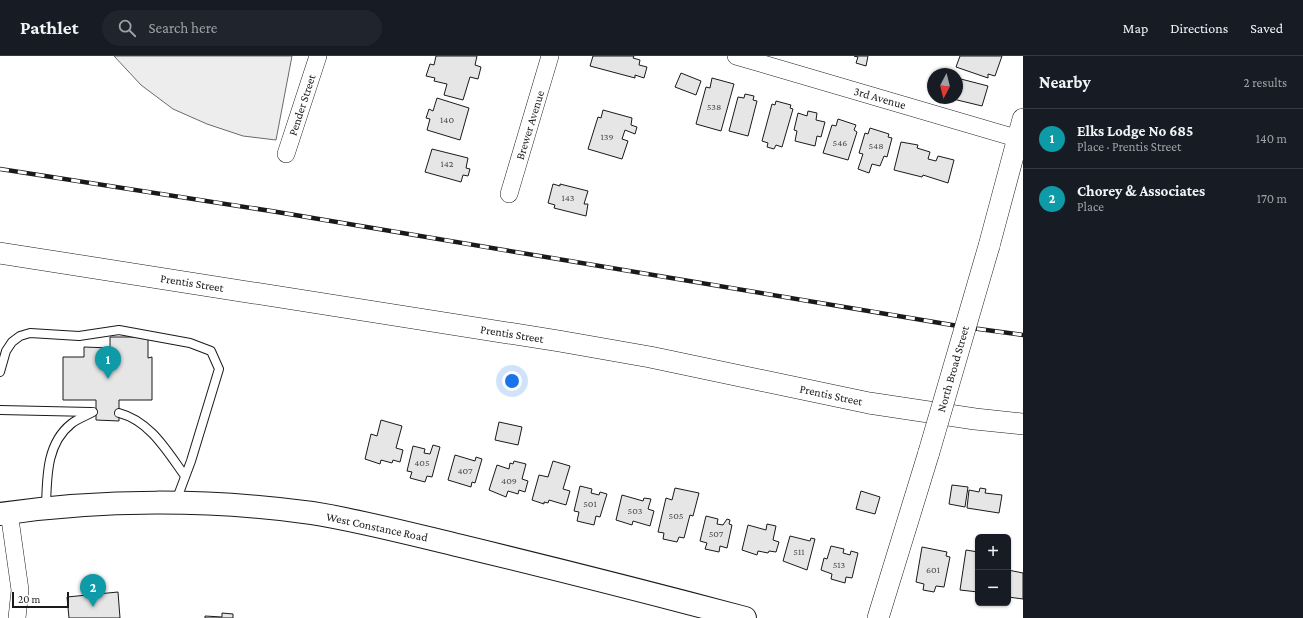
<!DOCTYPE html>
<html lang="en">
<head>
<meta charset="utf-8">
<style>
  body { margin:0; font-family:"Crimson Pro",serif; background:#20242c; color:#f1f3f6 }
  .controls { position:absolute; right:12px; bottom:12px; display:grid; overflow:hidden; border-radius:6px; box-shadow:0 1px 3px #0004 }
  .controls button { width:36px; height:36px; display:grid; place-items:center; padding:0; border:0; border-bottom:1px solid #363941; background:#171b24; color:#f1f3f6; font:20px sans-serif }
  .compass { position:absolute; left:927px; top:12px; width:36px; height:36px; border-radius:50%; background:#171b24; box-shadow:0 1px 3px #0004; rotate:187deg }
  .scale { position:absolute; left:12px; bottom:10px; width:57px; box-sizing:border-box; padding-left:4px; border:2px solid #1a1a1a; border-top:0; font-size:11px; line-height:14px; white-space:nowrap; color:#1a1a1a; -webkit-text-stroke:3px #fff; paint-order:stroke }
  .you { position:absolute; left:512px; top:325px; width:14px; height:14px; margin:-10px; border:3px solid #fff; border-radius:50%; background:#1a73e8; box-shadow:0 0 0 6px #1a73e833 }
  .badge { display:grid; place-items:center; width:26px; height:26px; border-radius:50%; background:#c62828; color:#fff; font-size:13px; font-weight:700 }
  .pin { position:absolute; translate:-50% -33px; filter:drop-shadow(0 1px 2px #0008) }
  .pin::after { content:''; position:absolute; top:21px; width:14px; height:12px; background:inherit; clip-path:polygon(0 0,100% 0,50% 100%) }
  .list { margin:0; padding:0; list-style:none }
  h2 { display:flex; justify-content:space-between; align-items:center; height:52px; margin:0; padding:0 16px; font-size:17px }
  h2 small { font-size:13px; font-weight:400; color:#9ea1a6 }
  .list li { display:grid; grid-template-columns:26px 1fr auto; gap:12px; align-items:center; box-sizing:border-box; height:60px; padding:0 16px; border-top:1px solid #363941 }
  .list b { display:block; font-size:15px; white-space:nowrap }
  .list p { margin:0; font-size:13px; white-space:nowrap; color:#9ea1a6 }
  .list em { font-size:13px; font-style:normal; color:#9ea1a6 }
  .icon { flex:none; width:22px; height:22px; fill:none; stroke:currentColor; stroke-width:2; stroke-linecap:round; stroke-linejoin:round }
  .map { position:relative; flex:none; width:1023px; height:562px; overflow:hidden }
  header { display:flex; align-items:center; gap:24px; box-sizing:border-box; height:56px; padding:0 20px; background:#171b24; border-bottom:1px solid #363941 }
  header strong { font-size:19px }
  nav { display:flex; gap:22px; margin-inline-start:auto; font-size:14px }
  .search { width:280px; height:36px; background:#20242c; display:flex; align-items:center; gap:10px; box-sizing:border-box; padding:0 14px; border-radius:22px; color:#9ea1a6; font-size:15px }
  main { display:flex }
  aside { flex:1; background:#171b24 }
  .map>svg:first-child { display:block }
</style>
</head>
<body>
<header>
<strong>Pathlet</strong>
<div class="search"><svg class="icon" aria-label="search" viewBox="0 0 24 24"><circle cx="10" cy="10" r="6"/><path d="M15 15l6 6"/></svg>Search here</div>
<nav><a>Map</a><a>Directions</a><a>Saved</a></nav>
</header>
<main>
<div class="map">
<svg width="1023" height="562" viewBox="0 0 1023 562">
  <rect width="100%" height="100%" fill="#fff"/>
  <path fill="#ededed" stroke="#6a6a6a" d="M114 0H292L276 84 243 80 207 68 173 53 141 29Z"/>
  <path fill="#e6e6e6" stroke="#1a1a1a" d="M436 0H477L475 9 481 11 478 23 470 21 463 44 444 39 447 28 434 25 435 22 426 20 430 8 434 9Z
    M593 0H634L633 2 640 4 639 9 647 11 644 22 635 19V22L590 10Z
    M854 0H868L866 10 856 7 858 1Z
    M960 0H1002L995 20 988 18V22L956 11Z
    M681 17 701 25 696 39 675 31Z
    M712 22 734 28 721 75 696 68 706 31 710 32Z
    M957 22 988 30 982 50 949 42H957Z
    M745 38 754 40 753 44 757 45 748 80 729 75 738 41 744 42Z
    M437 42 469 52 460 84 427 74 430 63 426 62 429 53 433 55Z
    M776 45 791 49 790 52 793 53 782 91 776 89 774 93 767 91 768 87 762 85 772 48 775 49Z
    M603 54 632 62 631 69 637 71 635 78 625 74 622 83 628 85 622 103 588 93 598 61 601 62Z
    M808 55 817 57 816 64 825 66 821 81 817 80 815 90 795 85 797 75 794 74 798 57 807 60Z
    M838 63 856 69 854 74 857 76 848 104 823 97 832 69 836 70Z
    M870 72 889 78 888 81 892 82 887 101 884 100 880 110 872 108 869 117 858 113 863 98 859 97 865 77 868 78Z
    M901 86 918 89 917 92 930 96 928 103 936 105 938 100 954 104 948 127 923 119 922 121 894 114Z
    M432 93 468 102 466 112 470 113 468 120 463 119 461 126 425 116Z
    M553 128 560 130V128L588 135 584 148H588L586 160 554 152 555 149 548 147Z
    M110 281H148V302L152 301V344H119V365L96 364V344H63V301H84V291L110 292Z
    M381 364 402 370 396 392 403 394 400 406 393 404 392 407 381 404 380 408 365 403 371 378 377 380Z
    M499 366 522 371 518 389 495 384Z
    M433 389 440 391 432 421 427 420 425 426 410 422 412 416 407 415 413 390 425 393 424 397 430 398Z
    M455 399 475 405 476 401 482 403 475 427 472 426 471 431 448 424Z
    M514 405 526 408 522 423 528 425 525 436 519 434 518 438 508 435 506 441 489 434 497 409 509 413 510 407 513 408Z
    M553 405 570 410 563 433 570 435 566 449 549 444 548 447 544 446V448L532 444 539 419 548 421Z
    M952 429 968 431 965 451 949 448Z
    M580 430 592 433 591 437 599 439 600 436 607 438 600 461 596 460 594 469 577 465 579 456 574 455Z
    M675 432 699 437 693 460 690 459 684 482 679 481 677 486 663 483 664 477 658 476 666 442 672 444Z
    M980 432 986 433 985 437 1002 439 999 457 967 452 969 434 979 436Z
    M861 435 880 441 875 458 856 453Z
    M622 439 643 445 644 442 651 443 648 453 654 455 650 470 633 465 632 469 616 464Z
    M706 460 718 463 717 468 723 469 727 463 730 464 729 468 732 469 727 492 720 490 719 496 705 493 707 487 700 485Z
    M767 468 776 470 773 484 779 486 776 496 769 495 768 497 758 495 757 499 742 494 748 469 766 474Z
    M790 480 810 485 811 482 815 483 807 514 783 505Z
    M831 490 844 493 843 497 850 499 851 495 858 497 852 522 846 521 845 527 831 523 832 518 821 514 824 502 827 503Z
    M922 491 947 496 946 500 950 501 944 531 936 530 934 536 923 534 924 528 916 526Z
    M966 494 978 496V536L960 534Z
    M1008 514 1023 517V543L1008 541Z
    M118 536 120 562H69L67 541Z
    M222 557 233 558V562H205V560L222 561Z"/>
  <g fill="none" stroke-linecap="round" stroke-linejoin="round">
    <defs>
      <path id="service" d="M0 316 6 295 12 286 20 280 30 277 79 280 119 274 190 287 211 295 219 313 191 405 176 445
        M0 354 91 356
        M119 357C150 365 167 395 185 420
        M46 451C47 422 46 388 71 368 77 363 86 360 93 356"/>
      <path id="minor" d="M736 0 1023 84
        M286 98 318 0
        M509 138 550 0
        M9 456 20 534 17 562"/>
      <path id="tertiary" d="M989 190 1023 63
        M0 197 559 285 650 301 869 347 975 363 1023 368
        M878 562 929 396"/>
      <path id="primary" d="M0 458C101 443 211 443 312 457 362 465 411 478 461 490 556 513 651 537 745 562"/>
    </defs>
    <use href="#service" stroke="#1a1a1a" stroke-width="10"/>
    <use href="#minor" stroke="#1a1a1a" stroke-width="18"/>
    <use href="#tertiary" stroke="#1a1a1a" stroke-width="22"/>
    <use href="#primary" stroke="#1a1a1a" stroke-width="24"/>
    <use href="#service" stroke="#fff" stroke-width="8"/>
    <use href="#minor" stroke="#fff" stroke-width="17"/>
    <use href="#tertiary" stroke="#fff" stroke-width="21"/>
    <use href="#primary" stroke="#fff" stroke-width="22"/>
    <defs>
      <path id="rail" d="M0 113 271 155 964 271 1023 279"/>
    </defs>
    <use href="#rail" stroke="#1a1a1a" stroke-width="4.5"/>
    <use href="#rail" stroke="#fff" stroke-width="3" stroke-dasharray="9" stroke-linecap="butt"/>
    <defs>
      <path id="tertiary-bridge" d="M929 396 989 190"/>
    </defs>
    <use href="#tertiary-bridge" stroke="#1a1a1a" stroke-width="22" stroke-linecap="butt"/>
    <use href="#tertiary-bridge" stroke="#fff" stroke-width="21"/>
  </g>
  <g text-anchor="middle" stroke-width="3" stroke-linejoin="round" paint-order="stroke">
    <g font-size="10" fill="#4d4d4d">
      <text x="714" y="54">538</text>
      <text x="447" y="67">140</text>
      <text x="607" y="84">139</text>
      <text x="840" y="90">546</text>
      <text x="876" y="93">548</text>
      <text x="447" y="111">142</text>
      <text x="568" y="145">143</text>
      <text x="422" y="410">405</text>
      <text x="465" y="418">407</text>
      <text x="509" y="428">409</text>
      <text x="590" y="451">501</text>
      <text x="635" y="458">503</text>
      <text x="676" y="463">505</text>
      <text x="716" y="481">507</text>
      <text x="799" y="499">511</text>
      <text x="839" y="512">513</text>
      <text x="933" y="517">601</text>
    </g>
    <g font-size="12" fill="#1a1a1a" stroke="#fff">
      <text transform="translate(880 42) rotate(16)" y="4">3rd Avenue</text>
      <text transform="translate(302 49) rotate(-72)" y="4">Pender Street</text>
      <text transform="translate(530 69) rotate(-73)" y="4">Brewer Avenue</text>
      <text transform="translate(192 227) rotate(9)" y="4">Prentis Street</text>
      <text transform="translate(512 278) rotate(9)" y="4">Prentis Street</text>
      <text transform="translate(953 313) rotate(-74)" y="4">North Broad Street</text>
      <text transform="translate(831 339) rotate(12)" y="4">Prentis Street</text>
      <text transform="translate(377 471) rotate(12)" y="4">West Constance Road</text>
    </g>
  </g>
</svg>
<div class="controls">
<button>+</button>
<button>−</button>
</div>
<svg class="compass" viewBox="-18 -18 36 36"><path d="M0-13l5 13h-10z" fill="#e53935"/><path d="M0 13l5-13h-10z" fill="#9ea1a6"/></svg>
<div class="scale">20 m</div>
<div class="you"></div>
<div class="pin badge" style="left:108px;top:323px;background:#0f9aa8">1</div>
<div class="pin badge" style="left:93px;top:551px;background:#0f9aa8">2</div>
</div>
<aside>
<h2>Nearby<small>2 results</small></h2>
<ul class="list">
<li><span class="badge" style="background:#0f9aa8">1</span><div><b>Elks Lodge No 685</b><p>Place · Prentis Street</p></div><em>140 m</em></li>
<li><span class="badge" style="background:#0f9aa8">2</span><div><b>Chorey &amp; Associates</b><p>Place</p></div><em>170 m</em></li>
</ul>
</aside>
</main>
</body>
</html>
